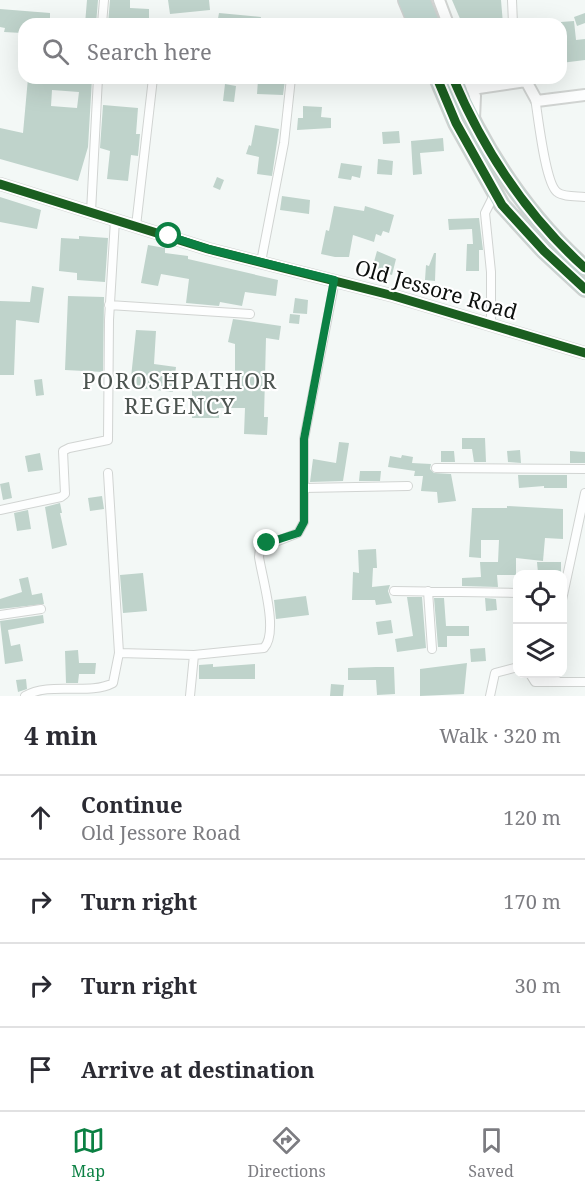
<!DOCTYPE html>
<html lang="en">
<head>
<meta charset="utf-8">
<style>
  body { margin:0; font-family:"Noto Serif",serif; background:#f7f7f7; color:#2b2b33 }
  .controls { position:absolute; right:18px; bottom:18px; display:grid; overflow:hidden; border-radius:12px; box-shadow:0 6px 24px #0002 }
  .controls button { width:54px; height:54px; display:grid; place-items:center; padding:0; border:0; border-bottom:2px solid #e1e1e2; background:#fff; color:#2b2b33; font:30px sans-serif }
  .stop { position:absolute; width:18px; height:18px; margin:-14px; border:4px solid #0b8043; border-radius:50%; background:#fff }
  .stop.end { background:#0b8043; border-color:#fff; box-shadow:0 2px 6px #0008 }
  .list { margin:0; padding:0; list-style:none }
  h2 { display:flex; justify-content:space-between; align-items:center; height:78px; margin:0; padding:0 24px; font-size:26px }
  h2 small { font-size:20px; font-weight:400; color:#7c7c81 }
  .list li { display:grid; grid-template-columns:39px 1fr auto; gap:18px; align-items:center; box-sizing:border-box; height:84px; padding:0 24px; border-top:2px solid #e1e1e2 }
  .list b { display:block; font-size:22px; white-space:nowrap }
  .list p { margin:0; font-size:20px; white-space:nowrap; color:#7c7c81 }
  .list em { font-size:20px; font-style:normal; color:#7c7c81 }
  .icon { flex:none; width:33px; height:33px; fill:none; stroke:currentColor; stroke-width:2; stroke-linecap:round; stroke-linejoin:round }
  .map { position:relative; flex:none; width:585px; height:696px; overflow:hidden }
  .search { position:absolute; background:#fff; box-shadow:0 6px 24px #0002; left:18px; right:18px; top:18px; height:66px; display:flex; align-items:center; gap:15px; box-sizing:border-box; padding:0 21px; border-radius:18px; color:#7c7c81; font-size:22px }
  .sheet { height:414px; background:#fff }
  nav { display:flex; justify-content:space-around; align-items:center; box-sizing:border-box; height:84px; border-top:2px solid #e1e1e2; background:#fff; font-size:16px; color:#7c7c81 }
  nav a { display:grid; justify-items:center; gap:3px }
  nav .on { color:#0b8043 }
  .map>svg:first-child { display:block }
</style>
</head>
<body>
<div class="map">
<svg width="585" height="696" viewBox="0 0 585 696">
  <rect width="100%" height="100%" fill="#f3f8f6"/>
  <path fill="#bfd3cb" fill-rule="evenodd" d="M87 0H98L96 24H85Z
    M110 0H130V8L149 9V20L125 19 124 24H108Z
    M168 0H209L210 10 170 14Z
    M452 0H501L503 24H465L464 20 461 21Z
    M0 9 50 13V24H24L22 33 4 32 5 28 0 27Z
    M219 13 261 17 260 24H217Z
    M585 13V23L577 26 574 17Z
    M574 21 576 40 585 39V60L561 63V22Z
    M28 78 72 81 73 78H92L88 147 78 181 0 159V128L23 133ZM52 90 79 92 77 108 51 106Z
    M258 80H285L283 95 257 94Z
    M225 84 236 86 234 102 223 101Z
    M103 105 138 108 136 134H140L138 156 131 155 128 181 107 179 110 151 100 148Z
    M303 106 322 107 321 117 331 118V128L297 130 298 118H303Z
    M255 125 279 129 272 176 257 174 259 157 246 154 249 145 251 146Z
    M399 131 400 143 383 144 382 132Z
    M443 138 444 151 420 153 422 174 413 175 411 141Z
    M378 159 393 161 392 175 377 174Z
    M341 163 362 166 360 178 352 176 351 180 338 178Z
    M217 177 224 180 220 190 213 187Z
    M282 196 310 200 309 214 280 210Z
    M0 197 41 210 37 229 0 222Z
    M334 206 364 211 365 206 394 215 389 233 383 231 381 236 376 234 374 242 353 235 349 257H335L321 254 326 230 329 231Z
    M479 218 483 250H479V271H466L467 244H473L472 229 449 230 448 219Z
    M79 236 108 238 105 282 77 280V273L59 271 61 238 79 239Z
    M148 245 165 248V253L188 256V259L278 280 276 296 245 292 242 306 220 302 219 306 186 303 189 279 161 274 158 286 141 283Z
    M377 251 396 259 392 275 372 269Z
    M434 253H436L435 281 425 280 426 265 429 266Z
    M32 286 44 288 39 323 16 320 14 375H0V301L30 302Z
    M68 296 104 297 103 372 65 370Z
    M295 298 308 300 307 314 293 313Z
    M290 314 300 315 299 324 289 323Z
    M233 319 281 326 279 340 266 338 264 417H268L267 435 244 434 245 408H219V418H192V390H231V386H235V344L228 342Z
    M136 330 156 331 154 364 176 367 173 392 130 387Z
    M42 379 44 395 36 396 34 380Z
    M462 438H485L486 462H474L472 449H462Z
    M339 442 349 443 343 481 310 482 313 459 336 463Z
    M520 450 521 463 508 462 507 451Z
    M441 451H454L455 462H441Z
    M570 451 585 452V463H570Z
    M40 453 43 470 28 472 25 456Z
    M402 455 413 457 412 463 431 464 430 469 434 473 451 474 456 501 438 503 437 492 421 491 423 476H414L415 471 388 467 390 456 401 458Z
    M360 471H381L380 481H359Z
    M518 475H567V488H544V486L519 488Z
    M9 482 12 498 3 500 0 484Z
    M102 496 104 509 90 511 88 498Z
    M60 503 62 513H60L67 545 52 549 45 507Z
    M507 506 563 509V539L545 538 543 561 516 558V575H497L498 587 462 586V578L481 577 480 562H498L499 540H481V558L469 557 472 508H507Z
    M28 510 31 529 17 531 14 513Z
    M376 549 377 568H373L372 587 390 585 388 591 392 603 376 605 375 600H352L353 572 359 573 358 550Z
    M537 562H561V573H538Z
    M143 573 147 611 123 613 120 575Z
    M28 577 32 595 42 593 44 604 0 609V599L22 592 19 579Z
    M306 596 309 615 276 619 274 600Z
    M407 597H422L426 648 397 652 395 639 413 636Z
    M434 598H444L446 626H469V636H447V647H438Z
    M485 598 496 599 497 610 486 611Z
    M43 615 44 623 8 630 11 646 20 644 23 661 5 664 0 621Z
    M391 620 393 633 378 635 376 622Z
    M485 648 486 661 471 662 470 649Z
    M78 650 79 663H96L95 674H79L78 683H66L65 651Z
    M467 663 464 694 420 696V669Z
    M213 664V667L255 664V679H199V665Z
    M376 667H394L395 694 377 695 376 680H348V668Z
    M26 679 27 689 18 692 16 680Z
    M331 684 344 685 343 696H330Z"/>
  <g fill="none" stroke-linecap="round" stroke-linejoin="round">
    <defs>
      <path id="street" d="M512 0 513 24
        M102 24 104 0
        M535 98C538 115 545 183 557 192 563 197 577 196 585 197
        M91 212 98 78
        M136 226 153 78
        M261 262 284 143 291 78
        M109 305 250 314
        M491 323V272L485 213 495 193
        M436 468 585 469
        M108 473 119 653
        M304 488 408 486
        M0 510 61 497 65 494 63 451 69 448 108 440 109 320 115 220
        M394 591 518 593
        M428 591 432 649
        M562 600 585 493
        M0 615 41 609
        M530 674 535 682H585
        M25 696C50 681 89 696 113 683L119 653 194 655
        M190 696 194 655 264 648C279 632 262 578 259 557L260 548 298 533 304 522V439L335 280
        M490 696 495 673 518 667"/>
      <path id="secondary" d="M439 0 448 24
        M468 78 475 96 474 119
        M472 89 526 81 537 101 585 95
        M0 184 208 249 394 296 585 353"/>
      <path id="highway" d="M406 0 416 24
        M422 0 432 24
        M437 78 456 123 502 205 544 251 585 289
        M453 78C484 151 526 215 585 268"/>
    </defs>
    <use href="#street" stroke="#d1d4d2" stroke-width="10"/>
    <use href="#secondary" stroke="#d1d4d2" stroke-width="14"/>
    <use href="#highway" stroke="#cfd1d0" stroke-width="18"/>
    <use href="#street" stroke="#fdfefe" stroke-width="8"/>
    <use href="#secondary" stroke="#fdfefe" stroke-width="10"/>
    <use href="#highway" stroke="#c1d6d0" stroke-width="15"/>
    <defs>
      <path id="cycleway" d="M437 78 456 123 502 205 544 251 585 289
        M453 78C484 151 526 215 585 268
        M0 184 208 249 394 296 585 353"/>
    </defs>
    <use href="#cycleway" stroke="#fff" stroke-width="13"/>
    <use href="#cycleway" stroke="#1b5e20" stroke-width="9"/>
  </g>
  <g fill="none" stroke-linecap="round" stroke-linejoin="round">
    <path stroke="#0b8043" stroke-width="8" d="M169 236 208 249 334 280 304 439V522L298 533 267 543"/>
  </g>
  <g text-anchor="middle" stroke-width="4.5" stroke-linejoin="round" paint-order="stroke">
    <g font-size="21" fill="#0c0f0d" stroke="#fff">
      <text transform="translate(436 290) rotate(16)" y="7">Old Jessore Road</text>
    </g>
    <g font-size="22" letter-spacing="1.5" fill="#4c5450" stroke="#fff">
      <text x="180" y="389">POROSHPATHOR<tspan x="180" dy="25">REGENCY</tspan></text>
    </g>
  </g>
</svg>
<div class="controls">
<button><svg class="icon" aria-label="locate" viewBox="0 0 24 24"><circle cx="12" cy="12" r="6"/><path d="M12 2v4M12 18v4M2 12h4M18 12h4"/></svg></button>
<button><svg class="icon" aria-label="layers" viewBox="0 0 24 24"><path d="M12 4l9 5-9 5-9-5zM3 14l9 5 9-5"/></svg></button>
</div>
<div class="stop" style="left:169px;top:236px"></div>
<div class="stop end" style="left:267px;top:543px"></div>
<div class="search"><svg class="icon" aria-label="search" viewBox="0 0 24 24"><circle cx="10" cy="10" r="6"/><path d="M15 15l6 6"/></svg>Search here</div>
</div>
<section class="sheet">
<h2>4 min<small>Walk · 320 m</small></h2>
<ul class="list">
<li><svg class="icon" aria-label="ahead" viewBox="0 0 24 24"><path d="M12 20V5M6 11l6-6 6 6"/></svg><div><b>Continue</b><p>Old Jessore Road</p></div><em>120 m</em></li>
<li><svg class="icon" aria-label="right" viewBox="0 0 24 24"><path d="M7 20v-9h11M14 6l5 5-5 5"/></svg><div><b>Turn right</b></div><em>170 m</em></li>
<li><svg class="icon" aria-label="right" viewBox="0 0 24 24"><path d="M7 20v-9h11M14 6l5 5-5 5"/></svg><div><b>Turn right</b></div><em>30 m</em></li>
<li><svg class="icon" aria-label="arrive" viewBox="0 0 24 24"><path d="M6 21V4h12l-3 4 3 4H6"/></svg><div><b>Arrive at destination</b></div></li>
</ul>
</section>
<nav>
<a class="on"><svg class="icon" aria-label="map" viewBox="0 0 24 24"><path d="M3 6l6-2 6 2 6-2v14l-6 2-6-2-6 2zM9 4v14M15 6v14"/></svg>Map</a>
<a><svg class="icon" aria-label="directions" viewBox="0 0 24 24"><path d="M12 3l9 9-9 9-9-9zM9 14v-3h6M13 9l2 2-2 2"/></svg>Directions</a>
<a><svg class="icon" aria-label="saved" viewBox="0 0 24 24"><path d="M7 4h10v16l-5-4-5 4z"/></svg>Saved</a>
</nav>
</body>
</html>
